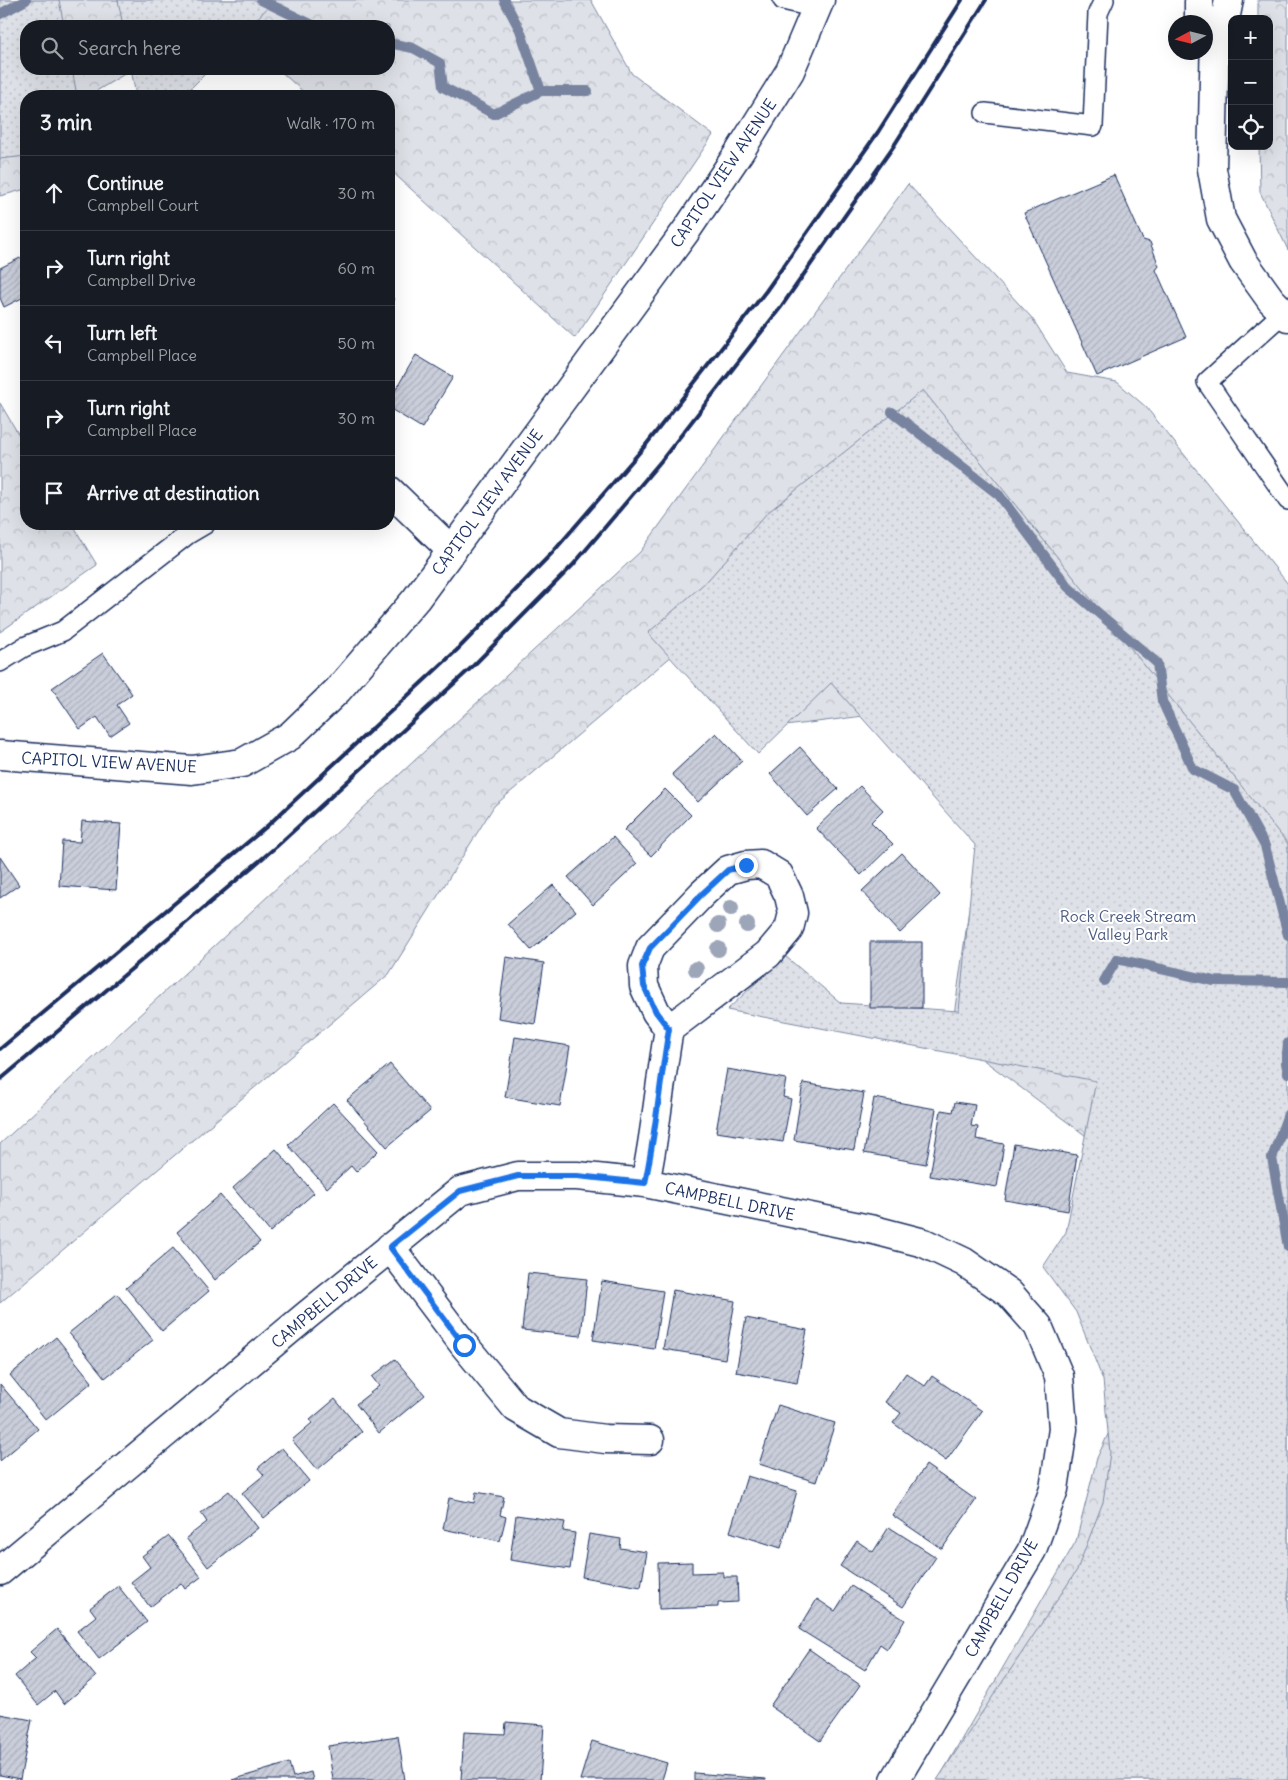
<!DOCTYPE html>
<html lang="en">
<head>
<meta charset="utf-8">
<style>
  body { margin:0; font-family:Delius,sans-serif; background:#242831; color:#f1f3f6 }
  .controls { position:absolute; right:15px; top:15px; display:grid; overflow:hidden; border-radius:10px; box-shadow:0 5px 20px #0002 }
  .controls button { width:45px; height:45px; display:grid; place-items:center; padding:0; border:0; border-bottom:1px solid #363941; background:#171b24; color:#f1f3f6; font:25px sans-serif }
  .compass { position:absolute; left:1168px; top:15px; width:45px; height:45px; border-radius:50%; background:#171b24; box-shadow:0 5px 20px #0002; rotate:263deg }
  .stop { position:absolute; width:15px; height:15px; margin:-11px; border:4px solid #1a73e8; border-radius:50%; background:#fff }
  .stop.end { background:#1a73e8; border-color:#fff; box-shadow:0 1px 5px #0008 }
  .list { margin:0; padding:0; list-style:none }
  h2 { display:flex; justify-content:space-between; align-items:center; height:65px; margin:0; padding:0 20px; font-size:21px }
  h2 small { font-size:16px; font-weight:400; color:#9ea1a6 }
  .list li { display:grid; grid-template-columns:32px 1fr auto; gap:15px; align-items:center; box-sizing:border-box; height:75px; padding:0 20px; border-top:1px solid #363941 }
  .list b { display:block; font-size:19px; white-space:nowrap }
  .list p { margin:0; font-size:16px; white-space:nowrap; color:#9ea1a6 }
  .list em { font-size:16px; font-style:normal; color:#9ea1a6 }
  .icon { flex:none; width:28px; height:28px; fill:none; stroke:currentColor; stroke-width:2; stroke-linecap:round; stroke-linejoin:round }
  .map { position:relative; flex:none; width:1288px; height:1780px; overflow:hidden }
  .search { position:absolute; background:#171b24; box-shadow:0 5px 20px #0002; left:20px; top:20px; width:375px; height:55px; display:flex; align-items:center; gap:12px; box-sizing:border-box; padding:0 18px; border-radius:20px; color:#9ea1a6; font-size:19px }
  .panel { position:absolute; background:#171b24; box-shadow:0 5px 20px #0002; left:20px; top:90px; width:375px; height:440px; border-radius:20px }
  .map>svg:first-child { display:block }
</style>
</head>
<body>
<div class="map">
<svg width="1288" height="1780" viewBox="0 0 1288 1780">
  <defs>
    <pattern id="forest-crowns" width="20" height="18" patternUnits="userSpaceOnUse" patternTransform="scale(1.25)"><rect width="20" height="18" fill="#dee1e7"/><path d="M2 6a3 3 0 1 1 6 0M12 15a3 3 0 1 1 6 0" fill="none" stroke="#bec1c9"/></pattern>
    <pattern id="park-dots" width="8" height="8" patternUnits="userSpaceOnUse" patternTransform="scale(1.25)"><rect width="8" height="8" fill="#dee1e7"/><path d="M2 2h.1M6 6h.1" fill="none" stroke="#bec1c9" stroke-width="1.8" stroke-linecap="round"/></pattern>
    <pattern id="building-hatch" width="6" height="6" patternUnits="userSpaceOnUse" patternTransform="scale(1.25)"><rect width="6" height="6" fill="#caceda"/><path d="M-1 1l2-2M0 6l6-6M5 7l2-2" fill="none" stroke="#adb1be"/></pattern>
  </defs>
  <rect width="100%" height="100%" fill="#fff"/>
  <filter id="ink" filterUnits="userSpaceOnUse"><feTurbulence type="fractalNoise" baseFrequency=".02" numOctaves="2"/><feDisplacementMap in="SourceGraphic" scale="10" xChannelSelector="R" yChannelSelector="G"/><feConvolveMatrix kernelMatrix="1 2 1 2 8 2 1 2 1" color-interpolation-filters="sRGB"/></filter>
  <g filter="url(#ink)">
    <path fill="url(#forest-crowns)" stroke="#7c88a2" d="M0 0H591L632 74 713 135 575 338 389 169V96H308L278 69H389V26H26V69H133L88 96H26V189L0 196Z
      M1258 0H1288V250L1260 192 1259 146H1269V19H1258Z
      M908 184 1032 318 1067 373 1117 382 1146 407 1288 584V1780H938L1076 1541 1097 1458 1116 1417 1101 1147 951 1036 980 832 879 714 762 729 686 644 494 806 389 974 0 1303V1144L640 552Z
      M0 403 26 447V524H72L97 565 0 632Z"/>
    <path fill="url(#park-dots)" stroke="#7c88a2" d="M0 0H59L64 26H26V69H72L77 96H26V156L0 159Z
      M118 0H275L250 26H123Z
      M131 69H210L183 96H136Z
      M923 390 1288 844V1780H937L1077 1570 1103 1502 1110 1453 1103 1380 1076 1312 1043 1267 1066 1232 1096 1081 727 1010 785 956 841 1003 959 1011 975 845 831 683 758 754 648 633 708 580 767 513Z"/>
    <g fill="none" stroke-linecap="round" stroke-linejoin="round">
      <path stroke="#77839f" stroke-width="10" d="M261 0 315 26
        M504 0 520 30 541 91
        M0 14 26 0
        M389 43 413 48 440 63 443 87 494 114 541 91H588
        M892 412 999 495 1068 587 1157 663 1162 701 1193 769 1234 790 1265 846 1288 935
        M1104 981 1117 959 1214 981 1288 982
        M1288 1043 1286 1063 1288 1073
        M1288 1114 1272 1158 1288 1247"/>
    </g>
    <path fill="url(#building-hatch)" stroke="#1b2f5e" d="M1114 175 1143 240 1150 242 1159 266 1156 270 1186 337 1097 376 1024 213Z
      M26 255V296L4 307 0 298V268Z
      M389 295 394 299 389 305Z
      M416 355 453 377 422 428 389 408V401Z
      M103 653 132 694 117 705 129 723 110 736 97 717 80 729 52 688Z
      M716 733 742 761 698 802 672 774Z
      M800 747 838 789 807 816 770 774Z
      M860 786 883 810 871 822 893 844 861 875 816 828Z
      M665 789 691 815 651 856 624 830Z
      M82 821 121 824 116 890 59 886 62 841 80 842Z
      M613 837 637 864 593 905 568 877Z
      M902 853 940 895 900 933 862 891Z
      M0 857 19 885 0 898Z
      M553 885 576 911 531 950 508 924Z
      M870 942H922V1008H870Z
      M506 957 544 963 535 1024 498 1018Z
      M515 1037 570 1046 560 1106 505 1097Z
      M390 1064 430 1111 387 1147 347 1100Z
      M727 1069 786 1079 783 1097 791 1099 783 1142 716 1132Z
      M803 1083 864 1093 854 1150 794 1140Z
      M874 1098 936 1109 926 1164 864 1153Z
      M955 1102 975 1105 971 1126 978 1127 976 1139 1004 1144 997 1187 930 1176 941 1110 953 1112Z
      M333 1103 378 1151 356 1172 351 1166 327 1188 288 1145Z
      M1014 1144 1077 1155 1068 1211 1005 1200Z
      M276 1149 314 1193 270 1232 233 1188Z
      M220 1195 260 1242 215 1280 177 1232Z
      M173 1248 209 1291 162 1331 126 1288Z
      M528 1273 587 1279 581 1336 522 1330Z
      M602 1281 663 1291 654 1349 593 1340Z
      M673 1290 735 1301 725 1359 663 1349Z
      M117 1294 153 1340 105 1378 69 1333Z
      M746 1318 807 1330 797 1383 736 1372Z
      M56 1337 92 1382 46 1420 10 1375Z
      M395 1359 425 1395 379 1433 356 1404 379 1386 372 1377Z
      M906 1373 925 1386 932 1376 982 1411 946 1461 893 1423 901 1413 885 1402Z
      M0 1384 38 1429 0 1461Z
      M335 1399 362 1432 317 1470 292 1440 312 1423 310 1420Z
      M778 1405 835 1423 816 1482 759 1464Z
      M282 1448 309 1481 264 1518 242 1493 264 1475 258 1468Z
      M926 1465 976 1500 942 1549 892 1515Z
      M747 1476 797 1491 781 1548 730 1532Z
      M229 1491 258 1528 208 1567 186 1538 207 1522 201 1513Z
      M476 1492 504 1497 500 1515 506 1517 500 1541 443 1529 449 1498 474 1503Z
      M516 1515 565 1522 563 1531 575 1533 570 1569 510 1560Z
      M889 1527 936 1557 903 1607 840 1566 857 1541 873 1552Z
      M589 1534 621 1539 620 1548 647 1552 641 1587 582 1577Z
      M169 1536 201 1577 185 1589 181 1583 150 1607 131 1582 150 1567 142 1556Z
      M692 1562V1573L723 1572V1577H737L738 1602 718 1603V1607L659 1609 658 1563Z
      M118 1586 147 1622 99 1659 77 1631 96 1616 90 1608Z
      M851 1586 905 1620 887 1649 880 1644 865 1670 799 1629 817 1599 835 1611Z
      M57 1629 96 1677 64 1704 55 1691 38 1705 15 1676 36 1658 30 1652Z
      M809 1649 860 1685 820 1741 770 1706Z
      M0 1714 32 1720 20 1779 0 1775Z
      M506 1722 544 1725 540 1780H461L464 1732 505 1734Z
      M398 1736 405 1780H333L328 1746Z
      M592 1741 667 1763 662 1780H580Z
      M289 1763 293 1777 311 1772 313 1780H232Z
      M694 1773 766 1779V1780H694Z"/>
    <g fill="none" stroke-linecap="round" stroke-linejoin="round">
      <defs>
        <path id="lane" d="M783 0 817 8
          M985 113 1093 126 1098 13 1104 0
          M1284 312 1207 382 1288 500
          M0 662 24 647 63 631 188 534 205 524"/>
        <path id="street" d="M389 490 452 551
          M645 1183C656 1132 660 1080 669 1029L768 954 789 929 793 913 789 896 779 875 761 864 746 865 728 870 702 894 650 948 643 966 644 986 656 1012 669 1029
          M390 1247 464 1345 516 1408 559 1433 605 1439 650 1440
          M0 1571 306 1316 460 1191 518 1176H577L645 1183 874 1230 924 1243 964 1262 1009 1293 1038 1326 1059 1376 1063 1429 1054 1489 1032 1550 895 1780"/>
        <path id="secondary" d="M1199 0V20L1203 22
          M1229 0 1224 25 1215 33 1212 169 1221 219 1243 261 1271 300 1288 317
          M0 755 192 770 242 763 290 736 338 690 416 599 686 231 740 151 790 71 820 0"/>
      </defs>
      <use href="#lane" stroke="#1b2f5e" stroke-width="22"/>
      <use href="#street" stroke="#1b2f5e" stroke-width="31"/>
      <use href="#secondary" stroke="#1b2f5e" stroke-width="31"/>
      <use href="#lane" stroke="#fff" stroke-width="19"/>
      <use href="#street" stroke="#fff" stroke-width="28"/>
      <use href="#secondary" stroke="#fff" stroke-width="28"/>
      <path stroke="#1b2f5e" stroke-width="4" d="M0 1049 266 827 457 650 553 552 645 446 766 291 878 132 962 0
        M0 1080 277 846 471 668 573 565 661 461 781 307 895 144 986 0"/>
    </g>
    <g fill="#9da5b9">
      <circle cx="731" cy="908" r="8"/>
      <circle cx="718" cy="925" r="8"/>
      <circle cx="747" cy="925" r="8"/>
      <circle cx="718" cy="949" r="8"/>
      <circle cx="696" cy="969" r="8"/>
    </g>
  </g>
  <g fill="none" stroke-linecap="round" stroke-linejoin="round" filter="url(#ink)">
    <path stroke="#1a73e8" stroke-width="6" d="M464 1345 390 1247 460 1191 518 1176H577L645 1183C656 1132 660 1080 669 1029L656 1012 644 986 642 966 650 948 702 894 728 870 746 865"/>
  </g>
  <g text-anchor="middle" stroke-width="4" stroke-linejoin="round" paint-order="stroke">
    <g font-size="16" fill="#1b2f5e" stroke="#fff">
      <text transform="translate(723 173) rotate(-56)" y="6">CAPITOL VIEW AVENUE</text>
      <text transform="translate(487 502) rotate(-54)" y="6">CAPITOL VIEW AVENUE</text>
      <text transform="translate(109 762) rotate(3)" y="6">CAPITOL VIEW AVENUE</text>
      <text transform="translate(730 1201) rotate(12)" y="6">CAMPBELL DRIVE</text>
      <text transform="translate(324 1302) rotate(-40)" y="6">CAMPBELL DRIVE</text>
      <text transform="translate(1001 1598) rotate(-61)" y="6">CAMPBELL DRIVE</text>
    </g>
    <g font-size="16" fill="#4c5c80" stroke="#fff">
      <text x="1128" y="922">Rock Creek Stream<tspan x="1128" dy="18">Valley Park</tspan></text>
    </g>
  </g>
</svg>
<div class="controls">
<button>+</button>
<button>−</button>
<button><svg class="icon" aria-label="locate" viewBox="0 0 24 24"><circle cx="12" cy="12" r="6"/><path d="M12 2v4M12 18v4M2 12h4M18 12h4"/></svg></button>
</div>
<svg class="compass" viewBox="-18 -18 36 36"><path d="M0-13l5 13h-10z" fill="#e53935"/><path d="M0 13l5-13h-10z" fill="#9ea1a6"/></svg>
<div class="stop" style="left:464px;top:1345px"></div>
<div class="stop end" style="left:746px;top:865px"></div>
<div class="search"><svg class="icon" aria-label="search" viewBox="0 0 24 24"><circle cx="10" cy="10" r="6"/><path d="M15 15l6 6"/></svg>Search here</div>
<section class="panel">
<h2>3 min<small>Walk · 170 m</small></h2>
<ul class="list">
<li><svg class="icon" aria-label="ahead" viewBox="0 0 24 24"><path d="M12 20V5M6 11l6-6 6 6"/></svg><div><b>Continue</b><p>Campbell Court</p></div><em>30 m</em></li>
<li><svg class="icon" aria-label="right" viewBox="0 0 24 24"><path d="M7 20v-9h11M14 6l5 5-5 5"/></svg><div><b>Turn right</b><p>Campbell Drive</p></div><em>60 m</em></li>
<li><svg class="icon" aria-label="left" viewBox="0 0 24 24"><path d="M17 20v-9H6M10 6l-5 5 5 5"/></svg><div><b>Turn left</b><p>Campbell Place</p></div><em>50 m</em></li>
<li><svg class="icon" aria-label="right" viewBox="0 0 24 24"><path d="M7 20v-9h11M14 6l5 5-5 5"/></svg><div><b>Turn right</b><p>Campbell Place</p></div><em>30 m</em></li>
<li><svg class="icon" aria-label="arrive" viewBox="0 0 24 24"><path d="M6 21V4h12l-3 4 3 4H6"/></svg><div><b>Arrive at destination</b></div></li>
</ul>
</section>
</div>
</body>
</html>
